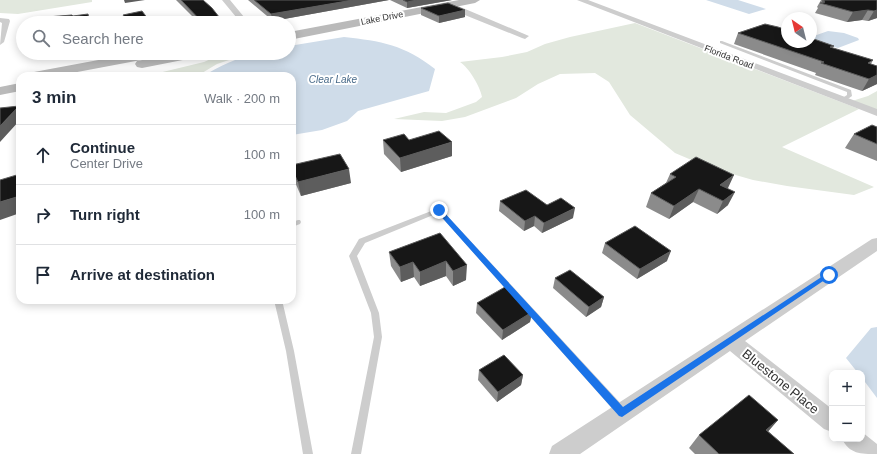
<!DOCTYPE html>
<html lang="en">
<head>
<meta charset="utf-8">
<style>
  body { margin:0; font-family:Arial,sans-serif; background:#f6f6f7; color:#1f2937 }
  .controls { position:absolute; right:12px; bottom:12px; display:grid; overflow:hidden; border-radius:8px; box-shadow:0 2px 10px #0003 }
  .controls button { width:36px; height:36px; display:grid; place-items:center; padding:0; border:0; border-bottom:1px solid #e0e1e3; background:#fff; color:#1f2937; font:20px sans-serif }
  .compass { position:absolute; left:781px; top:12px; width:36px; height:36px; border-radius:50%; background:#fff; box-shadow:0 2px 10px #0003; rotate:325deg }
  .stop { position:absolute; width:12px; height:12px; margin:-9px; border:3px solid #1a73e8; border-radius:50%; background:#fff }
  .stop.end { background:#1a73e8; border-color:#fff; box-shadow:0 1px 4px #0008 }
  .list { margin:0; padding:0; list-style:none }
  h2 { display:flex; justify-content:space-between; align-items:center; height:52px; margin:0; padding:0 16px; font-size:17px }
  h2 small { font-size:13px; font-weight:400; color:#747a83 }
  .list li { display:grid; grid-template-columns:26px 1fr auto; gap:12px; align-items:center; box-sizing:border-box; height:60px; padding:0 16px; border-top:1px solid #e0e1e3 }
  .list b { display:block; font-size:15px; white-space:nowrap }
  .list p { margin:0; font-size:13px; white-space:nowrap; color:#747a83 }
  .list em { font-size:13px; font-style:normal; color:#747a83 }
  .icon { flex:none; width:22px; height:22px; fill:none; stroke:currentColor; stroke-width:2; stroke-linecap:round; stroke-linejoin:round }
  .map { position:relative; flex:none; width:877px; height:454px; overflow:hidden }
  .search { position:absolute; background:#fff; box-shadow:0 2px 10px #0003; left:16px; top:16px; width:280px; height:44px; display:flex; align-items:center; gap:10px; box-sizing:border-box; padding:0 14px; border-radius:22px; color:#747a83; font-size:15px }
  .panel { position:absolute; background:#fff; box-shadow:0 2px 10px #0003; left:16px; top:72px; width:280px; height:232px; border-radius:12px }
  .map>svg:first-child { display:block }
</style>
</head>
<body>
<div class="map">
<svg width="877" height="454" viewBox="0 0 877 454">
  <rect width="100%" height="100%" fill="#fff"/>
  <path fill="#e2e8de" d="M0 0H92V2L18 14 0 13Z
    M635 23 859 109 782 147 874 187 854 195 787 186 753 180 708 167 675 153 630 115 609 82 595 73 560 74 538 84 516 98 465 117 442 121 394 119 424 112 446 113 476 102 482 97C480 86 469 68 460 62L502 57 527 52 545 44 570 37Z
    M224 53H250L217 64 197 76H146L204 62Z
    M877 91V110L852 101 868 96Z"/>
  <path fill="#cfdce9" d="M706 0H738L766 9 749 14Z
    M828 31 844 33 858 38 859 40 838 48 811 40V37Z
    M344 37C381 41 405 45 435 69L429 91 358 111 347 121 322 130 292 135V76H203C220 66 238 57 258 53 268 52 279 53 289 53V46Z
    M877 327V398L862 378V373H858L846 358 871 328Z"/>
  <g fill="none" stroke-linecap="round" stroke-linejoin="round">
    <path fill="#cdcdcd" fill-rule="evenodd" d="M720 41H722L851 90 852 96 845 101H841V99L847 95V92L720 43Z
      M439 208 441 209 625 408 626 411 625 414 621 416 617 414 438 213 365 243 357 256 379 313 382 337 361 454H351L374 337 371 313 349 256 359 239Z
      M298 220H300L301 222 300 224 292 227V222Z
      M274 300H282L294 351 313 454H303L286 351Z"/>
    <path fill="#cdcdcd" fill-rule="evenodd" d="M222 0H230L249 23H241Z
      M577 0H588L877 109V116Z
      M445 3H451L529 36 525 39 522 38 445 7Z
      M0 18 9 19 10 21 4 42 0 45 2 23 0 22Z
      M877 238V251L745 341 832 409V432L824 429 730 351 580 454H549L552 446 872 239Z
      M862 432 877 444V454C860 454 850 454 842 439H862Z"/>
    <path fill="#bababa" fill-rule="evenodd" d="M459 0H480L475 3 289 40V32Z
      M136 53H163L161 56 157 57 56 76H27L29 73 34 72Z
      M178 53H204L202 56 198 57 142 68 137 67 135 64 137 61Z
      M20 83V91L0 95V87Z"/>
  </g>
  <path fill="#8b8b8b" d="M176 0H203L223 23H199Z
    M248 0H389L273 21Z
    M390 0H452L407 8Z
    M821 0H877V18L868 21 862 20 847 22 815 13 818 8 817 7Z
    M421 8 465 10V17L439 23 421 15Z
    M738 33 834 46 832 48 873 60 871 64 877 66V84L862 91 815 75 816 73 734 44Z
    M877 127V161L845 148 854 134Z
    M383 140H409L452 156 401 172 384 154Z
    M292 165 351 183 301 196 294 180 292 173Z
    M670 174 728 188H727L728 205 717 214 693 202 669 219 646 207 651 193 666 183Z
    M500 201 547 205 573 218 542 233 534 226 524 231 499 211Z
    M440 233 466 280 453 286 446 276 420 286 414 277 401 282 391 266 389 252Z
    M605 243 667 261 637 279 602 253Z
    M555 278 604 297 601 307 586 317 553 288Z
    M477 303 532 312 530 322 502 340 476 313Z
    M479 370 523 375 521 385 497 402 478 380Z
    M778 420 768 431 794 454H695L689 448 699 435Z"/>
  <path fill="#5d5d5d" d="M124 0H145L125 3Z
    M353 0H389L273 21 271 14Z
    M417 0H452L407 8V2Z
    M465 10V17L439 23V16Z
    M868 10 862 20 847 22 853 12Z
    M877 10V18L868 21 874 11Z
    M88 14 91 21V23H89Z
    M47 53H82L50 58Z
    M877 75V84L862 91 869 79Z
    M19 106 20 108V120L0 142V126Z
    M452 142V156L401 172 400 158Z
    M349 169 351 183 301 196 298 182Z
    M734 175 728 188 715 197 720 185Z
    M699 189 693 202 669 219 674 206Z
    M735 192 728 205 717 214 723 201Z
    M20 196V213L0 220V202Z
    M575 208 573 218 542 233 544 223Z
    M535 216 534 226 524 231 525 221Z
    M671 251 667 261 637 279 640 269Z
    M446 261V276L420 286V272Z
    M413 262 414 277 401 282 400 267Z
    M467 265 466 280 453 286V271Z
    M604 297 601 307 586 317 589 307Z
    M532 312 530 322 502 340 503 330Z
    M523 375 521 385 497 402 498 392Z
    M778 420 766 434V430Z"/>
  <path fill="#171717" stroke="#5d5d5d" d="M181 0H203L212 8 223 22 203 23Z
    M254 0H353L271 14Z
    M403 0H417L407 2Z
    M825 0H877V10L874 11 868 10 853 12 820 3 825 2 822 1Z
    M448 3 465 10 439 16 421 8Z
    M142 11 151 23H119L117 20 126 19 123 15Z
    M88 14 89 23H47V17L72 15 73 16Z
    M765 24 778 27 787 30V42H811V38L834 46 830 47 873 60 868 63 877 66V75L869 79 821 63 824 62 738 33Z
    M19 106 0 126V108Z
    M872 125 877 127V144L854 134Z
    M439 131 452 142 400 158 383 140 404 134 409 140Z
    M340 154 349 169 298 182 292 169V165Z
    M696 157 734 175 720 185 735 192 723 201 699 189 674 206 651 193 676 177 670 174Z
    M20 174V196L0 202V180Z
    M526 190 547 205 561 198 575 208 544 223 535 216 525 221 500 201Z
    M635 226 671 251 640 269 605 243Z
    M440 233 467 265 453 271 446 261 420 272 413 262 400 267 389 252Z
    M570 270 604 297 589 307 555 278Z
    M505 287 532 312 503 330 477 303Z
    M504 355 523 375 498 392 479 370Z
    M749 395 778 420 766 430 794 454H719L699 435Z"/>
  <path fill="#1a73e8" d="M437 209H441L623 407 826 274H831L832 275 622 417 619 416 437 212Z"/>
  <g text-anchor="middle" stroke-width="4" stroke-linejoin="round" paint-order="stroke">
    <g font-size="9" fill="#303030" stroke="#fff">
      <text transform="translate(382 18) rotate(-11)" y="3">Lake Drive</text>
      <text transform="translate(729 57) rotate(21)" y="3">Florida Road</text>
    </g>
    <g font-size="10" font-style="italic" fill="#486a89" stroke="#fff">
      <text x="333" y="83">Clear Lake</text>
    </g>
    <g font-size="13" fill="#303030" stroke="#fff">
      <text transform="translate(781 381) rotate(39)" y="5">Bluestone Place</text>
    </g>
  </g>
</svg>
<div class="controls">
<button>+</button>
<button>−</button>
</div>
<svg class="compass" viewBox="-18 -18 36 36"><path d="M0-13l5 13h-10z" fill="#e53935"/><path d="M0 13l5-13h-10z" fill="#747a83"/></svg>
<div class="stop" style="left:829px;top:275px"></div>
<div class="stop end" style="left:439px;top:210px"></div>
<div class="search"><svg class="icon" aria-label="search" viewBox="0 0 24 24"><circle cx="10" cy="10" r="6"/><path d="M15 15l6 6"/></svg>Search here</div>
<section class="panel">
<h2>3 min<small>Walk · 200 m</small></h2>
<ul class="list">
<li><svg class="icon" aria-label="ahead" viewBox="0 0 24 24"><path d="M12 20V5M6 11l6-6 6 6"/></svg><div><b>Continue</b><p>Center Drive</p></div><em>100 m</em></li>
<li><svg class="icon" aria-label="right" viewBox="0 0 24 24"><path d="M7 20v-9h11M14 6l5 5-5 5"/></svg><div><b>Turn right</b></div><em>100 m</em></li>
<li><svg class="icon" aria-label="arrive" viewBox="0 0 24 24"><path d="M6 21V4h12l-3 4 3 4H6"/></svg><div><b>Arrive at destination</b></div></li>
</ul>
</section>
</div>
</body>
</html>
